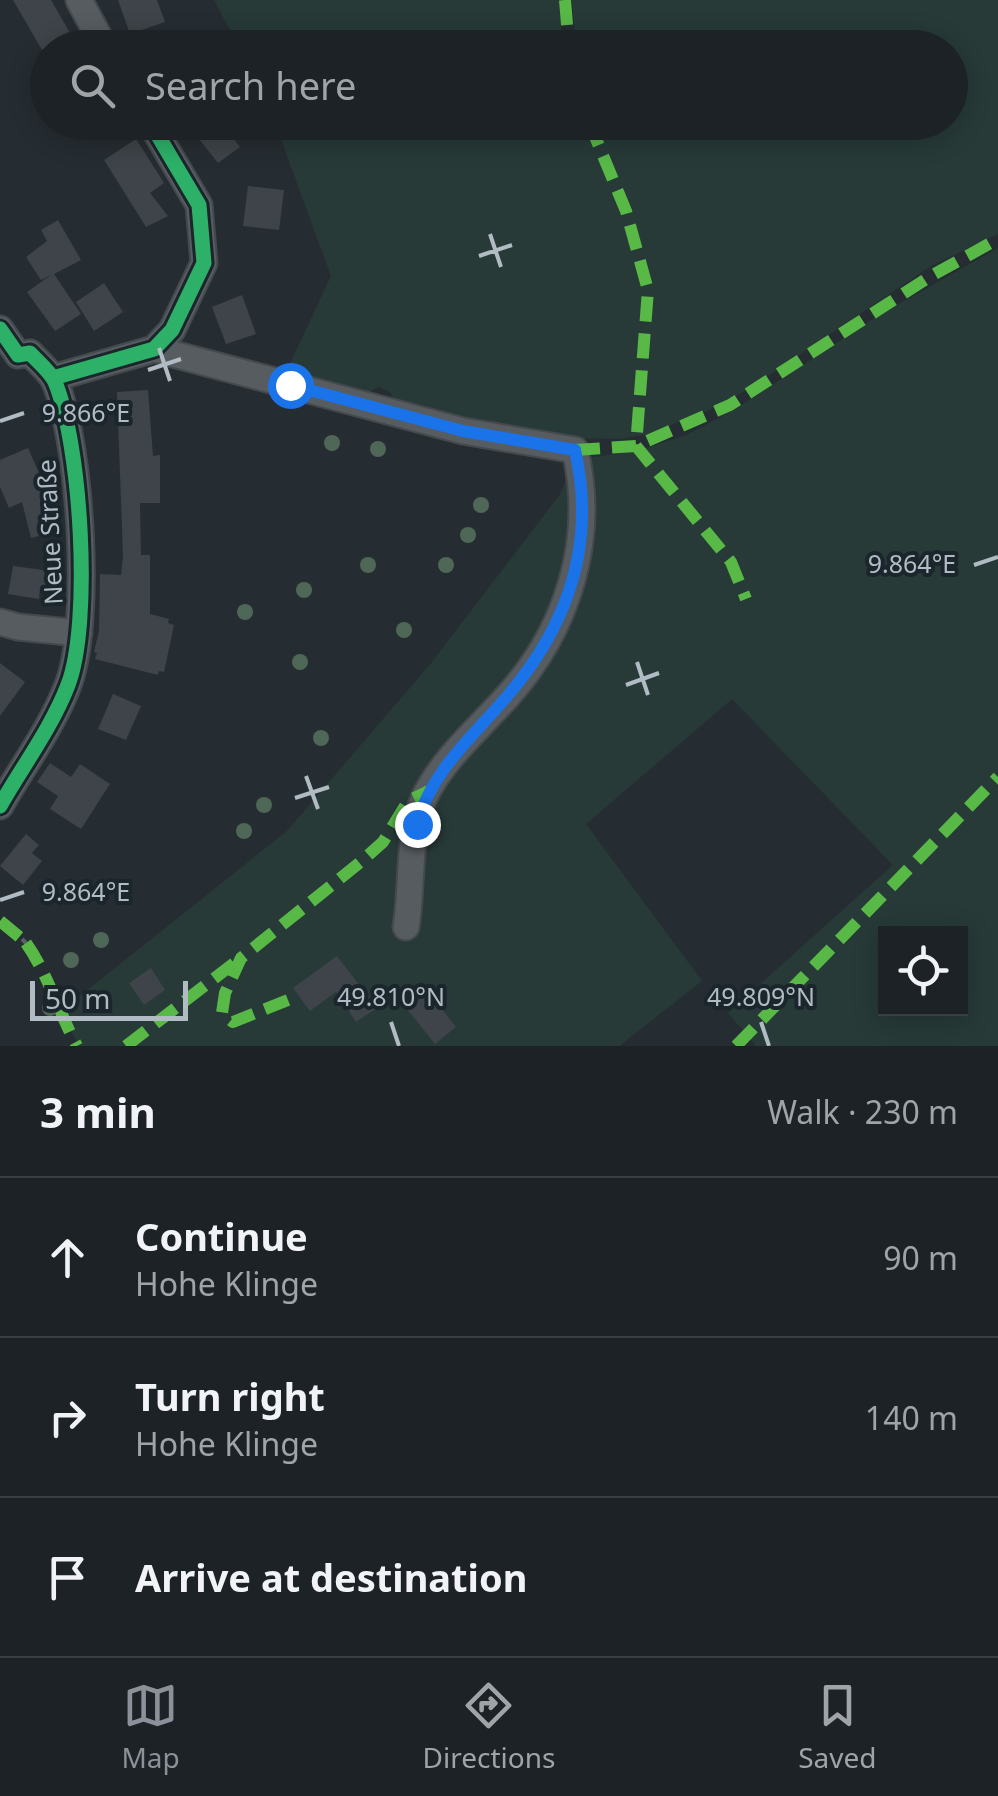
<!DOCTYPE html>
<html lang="en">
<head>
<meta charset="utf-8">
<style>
  body { margin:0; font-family:"Noto Sans",sans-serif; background:#292f32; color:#f1f3f6 }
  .controls { position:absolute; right:30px; bottom:30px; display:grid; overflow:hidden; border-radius:0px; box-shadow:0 5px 25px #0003 }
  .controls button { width:90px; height:90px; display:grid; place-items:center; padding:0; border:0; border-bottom:2px solid #3a3f43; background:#1c2226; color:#f1f3f6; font:50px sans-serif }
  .scale { position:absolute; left:30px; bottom:25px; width:158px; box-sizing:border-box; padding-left:10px; border:5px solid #b0bbc3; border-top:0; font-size:28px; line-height:35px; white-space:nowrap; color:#b0bbc3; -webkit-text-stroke:8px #1b252c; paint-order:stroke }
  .stop { position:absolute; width:30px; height:30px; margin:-22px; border:8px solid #1a73e8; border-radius:50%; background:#fff }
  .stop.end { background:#1a73e8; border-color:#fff; box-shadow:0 2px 10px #0008 }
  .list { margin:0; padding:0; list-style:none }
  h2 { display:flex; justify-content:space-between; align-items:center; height:130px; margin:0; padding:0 40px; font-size:42px }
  h2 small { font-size:32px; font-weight:400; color:#a0a4a7 }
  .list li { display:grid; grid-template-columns:65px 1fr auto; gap:30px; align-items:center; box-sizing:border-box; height:160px; padding:0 40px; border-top:2px solid #3a3f43 }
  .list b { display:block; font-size:38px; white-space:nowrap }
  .list p { margin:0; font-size:32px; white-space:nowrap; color:#a0a4a7 }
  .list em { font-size:32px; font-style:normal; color:#a0a4a7 }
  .icon { flex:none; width:55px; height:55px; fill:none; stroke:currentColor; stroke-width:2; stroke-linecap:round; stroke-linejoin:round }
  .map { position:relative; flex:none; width:998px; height:1046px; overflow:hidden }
  .search { position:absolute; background:#1c2226; box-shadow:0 5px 25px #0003; left:30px; right:30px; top:30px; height:110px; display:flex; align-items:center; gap:25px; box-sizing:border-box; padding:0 35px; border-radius:55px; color:#a0a4a7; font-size:38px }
  .sheet { height:610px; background:#1c2226 }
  nav { display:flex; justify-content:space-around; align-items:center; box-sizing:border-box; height:140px; border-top:2px solid #3a3f43; background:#1c2226; font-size:28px; color:#a0a4a7 }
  nav a { display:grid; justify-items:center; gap:5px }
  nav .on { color:#8c9099 }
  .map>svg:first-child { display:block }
</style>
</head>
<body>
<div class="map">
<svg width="998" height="1046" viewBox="0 0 998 1046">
  <rect width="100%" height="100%" fill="#262d32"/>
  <path fill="#273a38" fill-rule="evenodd" d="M214 0H998V234L931 266 747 390 707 411 648 434 620 439 571 438 393 405 391 393 379 387 369 392 287 370 331 276 275 123 950 122V48L576 47 572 1 560 2 562 47H239Z
    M998 248V1046H756L728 1013 893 865 732 699 586 824 702 981 619 1046H79L61 1011 287 831 432 662 561 493 572 460 637 451 686 435 734 410 876 317ZM886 934H960V1008H886Z"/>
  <path fill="#3e4449" d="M13 0H51L70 33 42 50Z
    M118 0H157L165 22 130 34Z
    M221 122 240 147 218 163 199 139Z
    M136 139 164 183 150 193 168 216 146 227 104 160Z
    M248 186 284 190 279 230 243 226Z
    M58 220 81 260 54 274 81 314 55 331 27 292 51 275 41 280 26 257 47 241 41 230Z
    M104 283 123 312 94 331 76 302Z
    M242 295 256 334 226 344 212 307Z
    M148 390 153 456 160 455V503H140L141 555H150V614L169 619 168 623 174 625 164 672 159 671 158 675 95 659 97 653 94 652 99 631 100 574 121 575 123 555 117 392Z
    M28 448 57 514 44 516 48 534 31 538 22 502 9 508 0 487V460Z
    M13 566 58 572 55 590 40 588 39 599 8 594Z
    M0 663 25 682 0 716Z
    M113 694 141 706 126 740 98 729Z
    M50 763 71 777 80 764 110 784 81 829 50 809 58 796 37 782Z
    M26 834 39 845 32 853 42 861 23 885 0 866Z
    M337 956 377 1008 356 1022 336 992 310 1011 293 988Z
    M151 968 165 990 144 1005 129 983Z
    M428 992 456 1027 435 1044 407 1009Z"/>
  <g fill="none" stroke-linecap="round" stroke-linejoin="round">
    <defs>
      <path id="minor" d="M79 0 105 48
        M150 122 199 205 204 263 172 330 154 349
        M0 329 18 355 30 353C38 362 50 371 55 382 81 445 92 622 68 685 52 727 22 767 0 806
        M53 378 154 349 463 431 575 450C596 539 568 630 506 698 478 729 442 760 424 798 407 836 413 886 406 927
        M0 622 18 627 79 633"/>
    </defs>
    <use href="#minor" stroke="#44494d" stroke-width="29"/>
    <path stroke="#5a6064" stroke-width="4" stroke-dasharray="8 8" stroke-linecap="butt" d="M22 939 26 943"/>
    <use href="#minor" stroke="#575c60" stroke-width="25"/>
    <path stroke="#58b947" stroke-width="12" stroke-dasharray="25 12" stroke-linecap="butt" d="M565 0 569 48
      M589 122 626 211 648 290 636 446 731 562 746 599
      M575 450 636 446 730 405 931 276 998 239
      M0 921 22 939
      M26 943C48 974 59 1013 77 1046
      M288 1000 233 1022 222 1013 225 993 241 958 363 860 383 842 408 801 429 791
      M126 1046 237 961
      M736 1046 998 777"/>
    <defs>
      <path id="cycleway" d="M0 329 18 355 30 353C38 362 50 371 55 382 81 445 92 622 68 685 52 727 22 767 0 806
        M53 378 154 349 172 330 204 263 199 205 150 122"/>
    </defs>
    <use href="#cycleway" stroke="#1b252c" stroke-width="21"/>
    <use href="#cycleway" stroke="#2db169" stroke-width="15"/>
  </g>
  <g fill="#4f6756">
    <circle cx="332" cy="443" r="8"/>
    <circle cx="378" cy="449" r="8"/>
    <circle cx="481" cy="505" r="8"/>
    <circle cx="468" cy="535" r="8"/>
    <circle cx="368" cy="565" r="8"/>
    <circle cx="446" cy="565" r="8"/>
    <circle cx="304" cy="590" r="8"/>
    <circle cx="245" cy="612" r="8"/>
    <circle cx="404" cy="630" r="8"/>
    <circle cx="300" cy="662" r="8"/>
    <circle cx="321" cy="738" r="8"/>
    <circle cx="264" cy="805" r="8"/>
    <circle cx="244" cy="831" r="8"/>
    <circle cx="101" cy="940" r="8"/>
    <circle cx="71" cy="960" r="8"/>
    <circle cx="57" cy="994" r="8"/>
    <circle cx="50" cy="1008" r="8"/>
  </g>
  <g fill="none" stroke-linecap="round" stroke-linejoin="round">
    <path stroke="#1a73e8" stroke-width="12" d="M290 385 463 431 575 450C596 542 569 623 509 694 474 736 432 769 417 824"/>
  </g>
  <path fill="none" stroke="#b0bbc3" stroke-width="4" d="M490 234 501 267M479 256 512 245M159 348 170 381M148 370 181 359M0 421 24 413M974 565 998 557M637 662 648 695M626 685 659 673M306 776 318 809M295 798 329 787M0 900 24 892M391 1022 399 1046M761 1022 769 1046"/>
  <g text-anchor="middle" stroke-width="8" stroke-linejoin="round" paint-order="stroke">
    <g font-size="25" fill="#b0bbc3" stroke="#1b252c">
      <text transform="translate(50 532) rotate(-93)" y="9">Neue Straße</text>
    </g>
  </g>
  <g font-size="25" text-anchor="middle" fill="#b0bbc3" stroke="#1b252c" stroke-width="8" stroke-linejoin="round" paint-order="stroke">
    <text x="86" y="422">9.866°E</text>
    <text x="912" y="573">9.864°E</text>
    <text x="86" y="901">9.864°E</text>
    <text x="391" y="1006">49.810°N</text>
    <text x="761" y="1006">49.809°N</text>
  </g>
</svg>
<div class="controls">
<button><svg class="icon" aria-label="locate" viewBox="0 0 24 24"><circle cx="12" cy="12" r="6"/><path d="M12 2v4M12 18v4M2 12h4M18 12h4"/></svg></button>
</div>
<div class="scale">50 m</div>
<div class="stop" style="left:290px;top:385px"></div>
<div class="stop end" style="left:417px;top:824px"></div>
<div class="search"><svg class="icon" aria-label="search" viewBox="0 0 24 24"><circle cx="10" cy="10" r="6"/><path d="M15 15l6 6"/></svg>Search here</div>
</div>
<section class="sheet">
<h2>3 min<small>Walk · 230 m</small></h2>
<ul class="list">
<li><svg class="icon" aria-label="ahead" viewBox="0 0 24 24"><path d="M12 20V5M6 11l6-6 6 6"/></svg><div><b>Continue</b><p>Hohe Klinge</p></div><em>90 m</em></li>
<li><svg class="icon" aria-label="right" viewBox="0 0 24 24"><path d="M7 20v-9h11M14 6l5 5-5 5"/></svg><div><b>Turn right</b><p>Hohe Klinge</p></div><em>140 m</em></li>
<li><svg class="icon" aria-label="arrive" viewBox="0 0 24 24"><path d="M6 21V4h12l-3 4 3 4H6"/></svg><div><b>Arrive at destination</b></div></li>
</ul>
</section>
<nav>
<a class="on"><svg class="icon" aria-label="map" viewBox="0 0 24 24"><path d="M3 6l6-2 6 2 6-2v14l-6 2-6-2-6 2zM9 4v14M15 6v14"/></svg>Map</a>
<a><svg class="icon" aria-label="directions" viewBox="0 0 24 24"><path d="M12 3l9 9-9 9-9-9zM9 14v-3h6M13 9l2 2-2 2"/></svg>Directions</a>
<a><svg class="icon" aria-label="saved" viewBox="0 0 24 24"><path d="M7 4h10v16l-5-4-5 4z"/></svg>Saved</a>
</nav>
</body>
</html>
